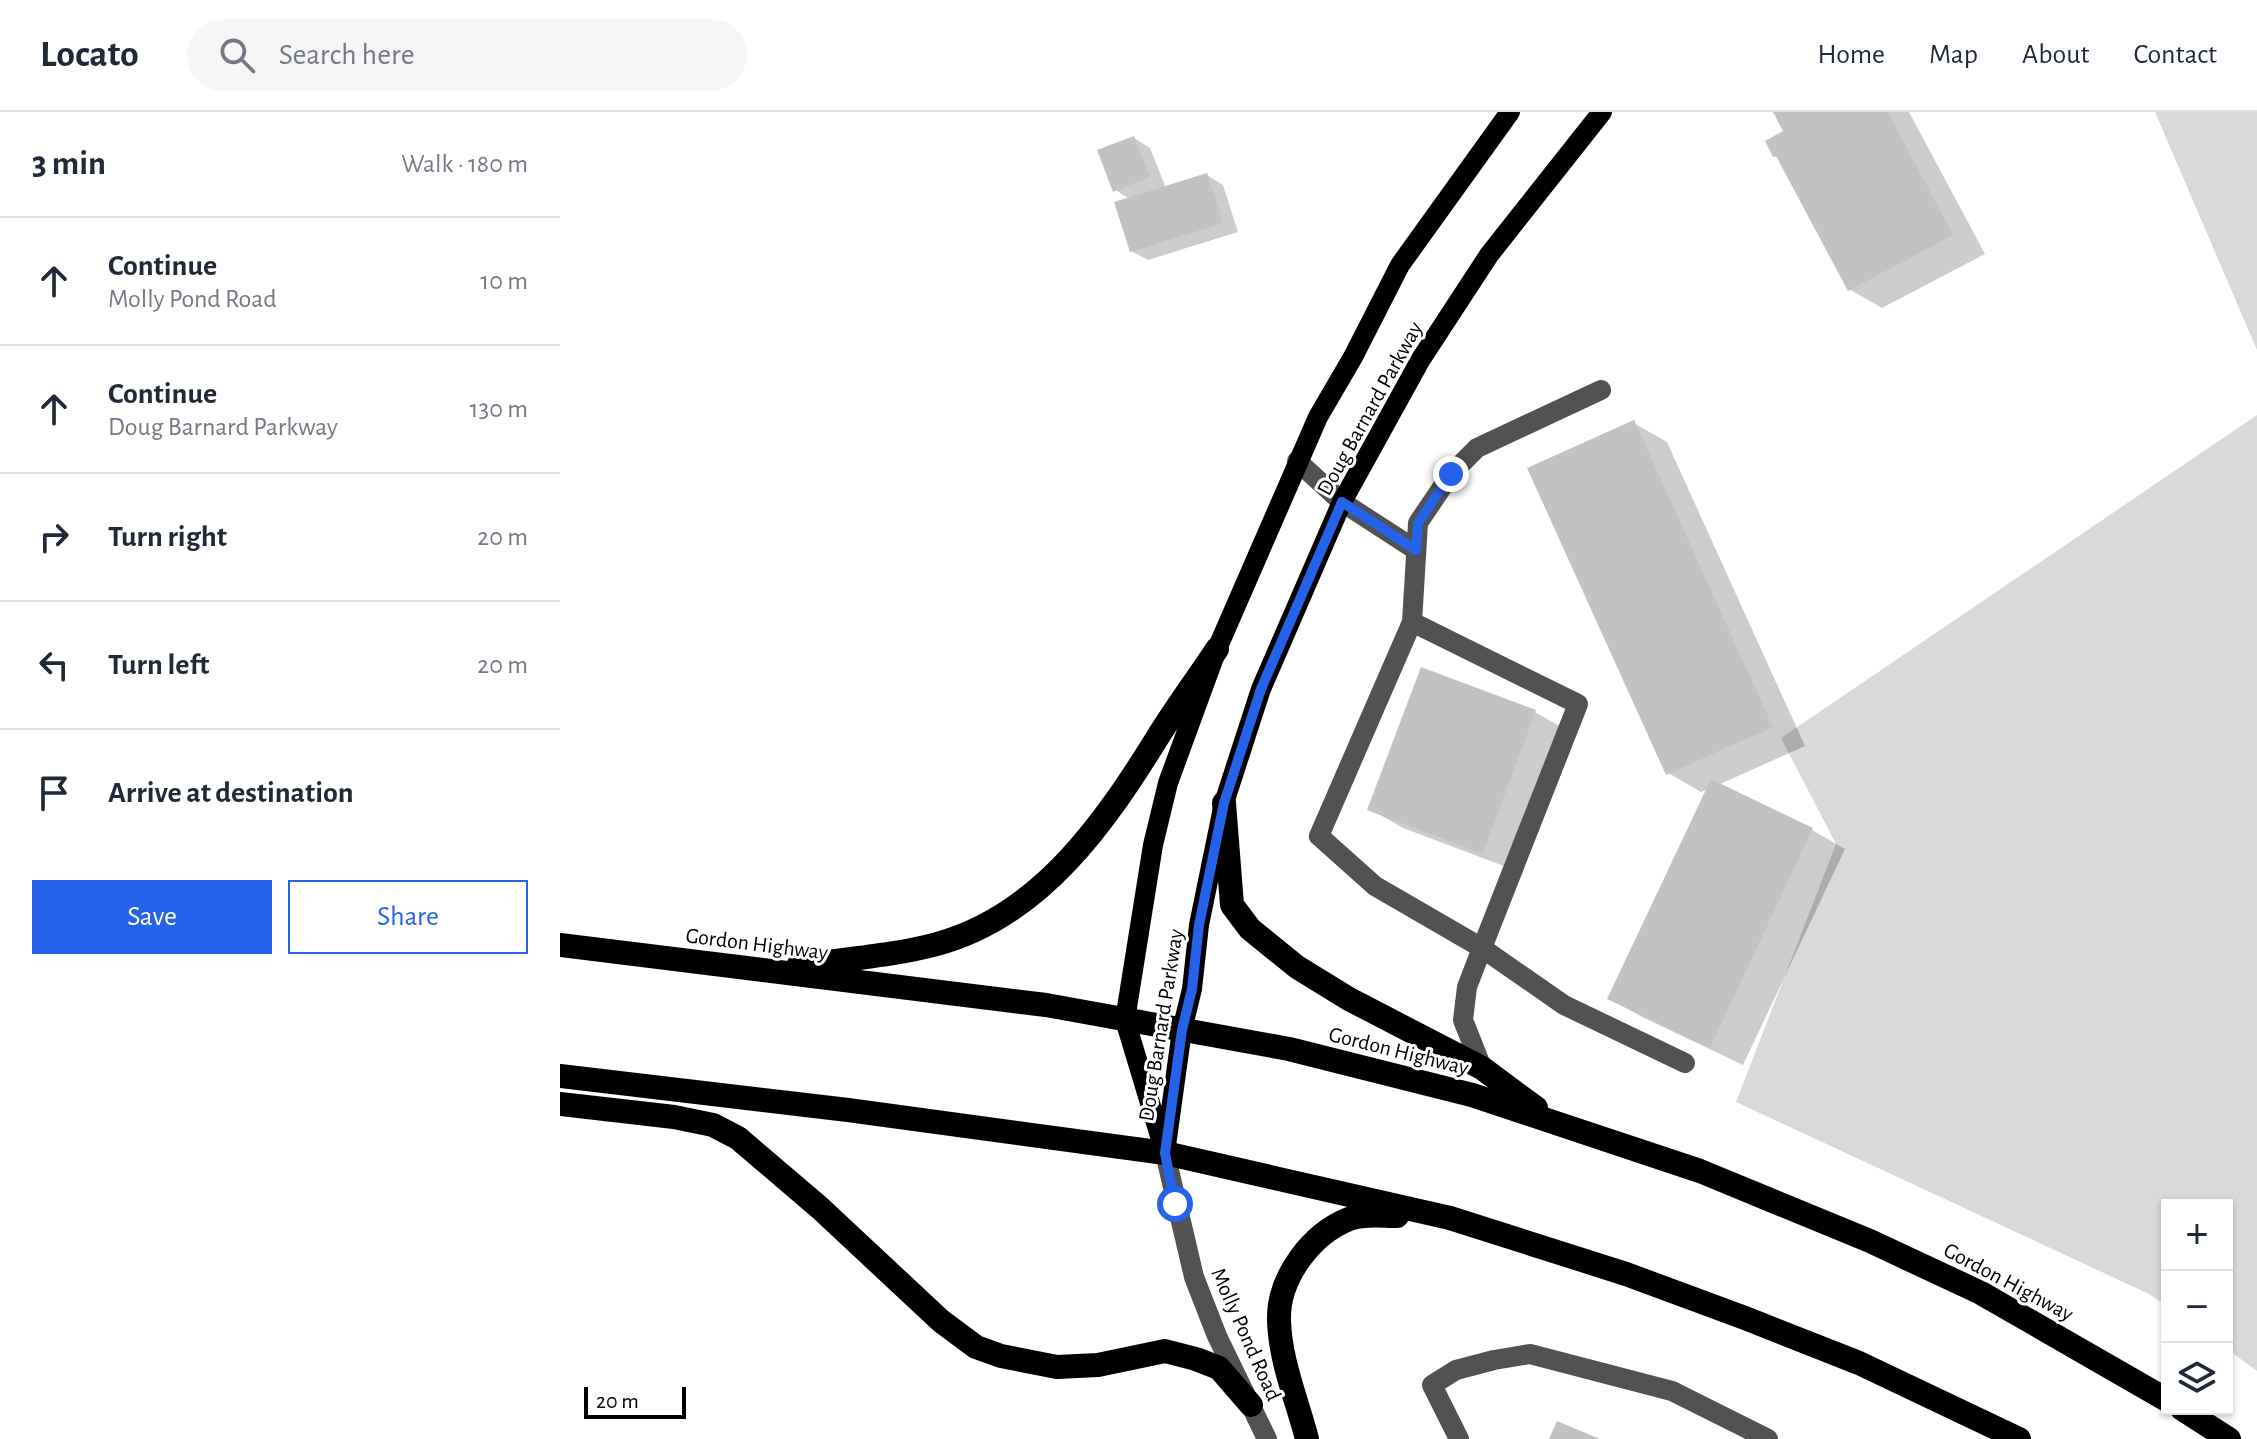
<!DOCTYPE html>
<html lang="en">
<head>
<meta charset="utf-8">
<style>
  body { margin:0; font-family:"Alegreya Sans",sans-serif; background:#f6f6f7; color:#1f2937 }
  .controls { position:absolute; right:24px; bottom:24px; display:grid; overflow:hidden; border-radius:0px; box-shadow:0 2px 6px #0004 }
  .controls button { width:72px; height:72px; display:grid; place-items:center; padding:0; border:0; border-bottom:2px solid #e0e1e3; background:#fff; color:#1f2937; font:40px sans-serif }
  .scale { position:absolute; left:24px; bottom:20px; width:102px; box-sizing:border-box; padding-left:8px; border:4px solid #000; border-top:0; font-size:22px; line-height:28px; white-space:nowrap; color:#000; -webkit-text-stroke:6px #fff; paint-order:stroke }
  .stop { position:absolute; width:24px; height:24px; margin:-18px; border:6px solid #2563eb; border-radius:50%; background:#fff }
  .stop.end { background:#2563eb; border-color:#fff; box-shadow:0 2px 8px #0008 }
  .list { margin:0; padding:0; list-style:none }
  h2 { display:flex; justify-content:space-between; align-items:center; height:104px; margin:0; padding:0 32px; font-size:34px }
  h2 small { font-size:26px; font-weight:400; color:#747a83 }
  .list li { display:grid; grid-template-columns:52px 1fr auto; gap:24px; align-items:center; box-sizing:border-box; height:128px; padding:0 32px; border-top:2px solid #e0e1e3 }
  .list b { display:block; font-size:30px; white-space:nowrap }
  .list p { margin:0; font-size:26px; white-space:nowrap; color:#747a83 }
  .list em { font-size:26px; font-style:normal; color:#747a83 }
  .actions { display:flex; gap:16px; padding:24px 32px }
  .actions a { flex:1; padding:18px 0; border:2px solid #2563eb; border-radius:0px; text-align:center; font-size:28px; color:#2563eb }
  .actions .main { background:#2563eb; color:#fff }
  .icon { flex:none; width:44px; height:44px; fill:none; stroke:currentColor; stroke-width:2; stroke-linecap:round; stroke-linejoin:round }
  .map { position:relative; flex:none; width:1697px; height:1327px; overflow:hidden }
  header { display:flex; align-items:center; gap:48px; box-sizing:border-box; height:112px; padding:0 40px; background:#fff; border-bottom:2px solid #e0e1e3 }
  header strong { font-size:38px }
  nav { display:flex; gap:44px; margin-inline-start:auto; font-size:28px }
  .search { width:560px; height:72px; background:#f6f6f7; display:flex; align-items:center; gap:20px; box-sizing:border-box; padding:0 28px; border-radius:44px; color:#747a83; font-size:30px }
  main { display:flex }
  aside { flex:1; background:#fff }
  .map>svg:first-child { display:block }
</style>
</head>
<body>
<header>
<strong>Locato</strong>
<div class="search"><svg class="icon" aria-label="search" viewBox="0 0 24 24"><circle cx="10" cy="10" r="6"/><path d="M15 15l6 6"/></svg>Search here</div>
<nav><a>Home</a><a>Map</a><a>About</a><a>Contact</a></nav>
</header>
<main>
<aside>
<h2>3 min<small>Walk · 180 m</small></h2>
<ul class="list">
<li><svg class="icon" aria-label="ahead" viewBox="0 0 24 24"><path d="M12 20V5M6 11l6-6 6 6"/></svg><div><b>Continue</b><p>Molly Pond Road</p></div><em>10 m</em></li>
<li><svg class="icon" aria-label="ahead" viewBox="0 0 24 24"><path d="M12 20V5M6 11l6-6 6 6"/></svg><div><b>Continue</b><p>Doug Barnard Parkway</p></div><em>130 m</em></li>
<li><svg class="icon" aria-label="right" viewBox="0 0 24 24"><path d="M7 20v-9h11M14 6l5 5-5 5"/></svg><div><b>Turn right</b></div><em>20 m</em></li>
<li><svg class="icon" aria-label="left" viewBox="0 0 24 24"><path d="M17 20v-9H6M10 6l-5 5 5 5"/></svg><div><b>Turn left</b></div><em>20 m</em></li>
<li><svg class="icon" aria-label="arrive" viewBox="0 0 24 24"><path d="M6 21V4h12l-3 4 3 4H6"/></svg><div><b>Arrive at destination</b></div></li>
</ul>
<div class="actions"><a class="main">Save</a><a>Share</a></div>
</aside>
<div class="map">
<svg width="1697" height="1327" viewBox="0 0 1697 1327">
  <rect width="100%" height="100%" fill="#fff"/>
  <path fill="#d9d9d9" d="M1595 0H1697V238Z
    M1697 303V1259L1667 1237V1093H1607V1194L1589 1182 1176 990 1276 732 1221 626Z"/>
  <path fill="#0003" d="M1215 0H1349L1425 142 1322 196 1289 177 1219 46 1214 44 1226 20Z
    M574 26 590 36 606 76 647 63 663 73 678 120 588 148 571 139 570 87 555 78Z
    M1074 311 1107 330 1245 634 1158 673 1252 718 1285 737 1183 953 1082 905 1049 886 1148 677 1141 680 1108 661Z
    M862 558 975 600 1008 619 957 759 843 716 810 697Z"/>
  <path fill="#c2c2c2" d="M1213 0H1328L1393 123 1288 179 1216 44 1213 45 1205 29 1223 19Z
    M574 24 590 65 553 80 537 38Z
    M647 61 663 111 570 140 554 90Z
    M1074 308 1213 615 1106 663 967 356Z
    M861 555 976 598 923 742 807 698Z
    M1151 667 1253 716 1150 936 1047 887Z
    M997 1309 1040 1327H989Z"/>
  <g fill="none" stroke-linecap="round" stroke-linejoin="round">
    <path stroke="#525252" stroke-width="20" d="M737 349 782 390 856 438
      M852 510 858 411 891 362 917 336 1041 278
      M922 956 903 908 907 875 922 836 1018 592 852 510 759 724 815 774 922 836 1004 893 1125 951
      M605 1041 634 1165 657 1224 707 1327
      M899 1327 872 1273 896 1258 934 1248 970 1242 1112 1279 1208 1327"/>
    <path stroke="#000" stroke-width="20" d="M603 1034 565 908 593 733 608 671 657 537 758 305 793 245 840 153 950 0
      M605 1041 622 918 632 877 639 813 664 691 701 577 782 390 861 247 929 143 1042 0"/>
    <path stroke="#000" stroke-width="24" d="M664 691 672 793 690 817 737 855 789 887 922 956 976 996
      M0 833 486 893 729 937 912 983 1140 1059 1310 1129 1421 1181 1607 1288
      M238 854C284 847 333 844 377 832 481 804 546 709 599 623 617 594 638 566 657 537
      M0 964 288 998 605 1041 890 1106 1066 1162 1185 1206 1299 1251 1459 1327
      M0 992 114 1005 153 1013 178 1026 260 1096 381 1209 416 1235 441 1244 497 1255 538 1253 605 1239 636 1247 659 1256 691 1293
      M1622 1297 1669 1327
      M747 1327C737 1288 720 1249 719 1208 718 1166 751 1122 789 1107 804 1101 822 1104 837 1104"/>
  </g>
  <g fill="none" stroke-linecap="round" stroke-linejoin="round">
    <path stroke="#2563eb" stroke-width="10" d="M615 1092 605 1041 622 918 632 877 639 813 664 691 701 577 782 390 856 438 858 411 891 362"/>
  </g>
  <g text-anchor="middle" stroke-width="6" stroke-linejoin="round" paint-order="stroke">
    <g font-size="22" fill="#000" stroke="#fff">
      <text transform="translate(809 296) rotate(-61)" y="8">Doug Barnard Parkway</text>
      <text transform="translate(197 831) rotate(7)" y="8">Gordon Highway</text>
      <text transform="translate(600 913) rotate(-81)" y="8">Doug Barnard Parkway</text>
      <text transform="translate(839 938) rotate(14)" y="8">Gordon Highway</text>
      <text transform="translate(1449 1169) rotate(28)" y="8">Gordon Highway</text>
      <text transform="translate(687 1222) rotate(66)" y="8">Molly Pond Road</text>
    </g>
  </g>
</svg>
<div class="controls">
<button>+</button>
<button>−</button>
<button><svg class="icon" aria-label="layers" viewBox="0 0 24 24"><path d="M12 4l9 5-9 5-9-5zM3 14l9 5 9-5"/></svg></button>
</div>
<div class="scale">20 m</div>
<div class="stop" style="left:615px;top:1092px"></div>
<div class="stop end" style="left:891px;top:362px"></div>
</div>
</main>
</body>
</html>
